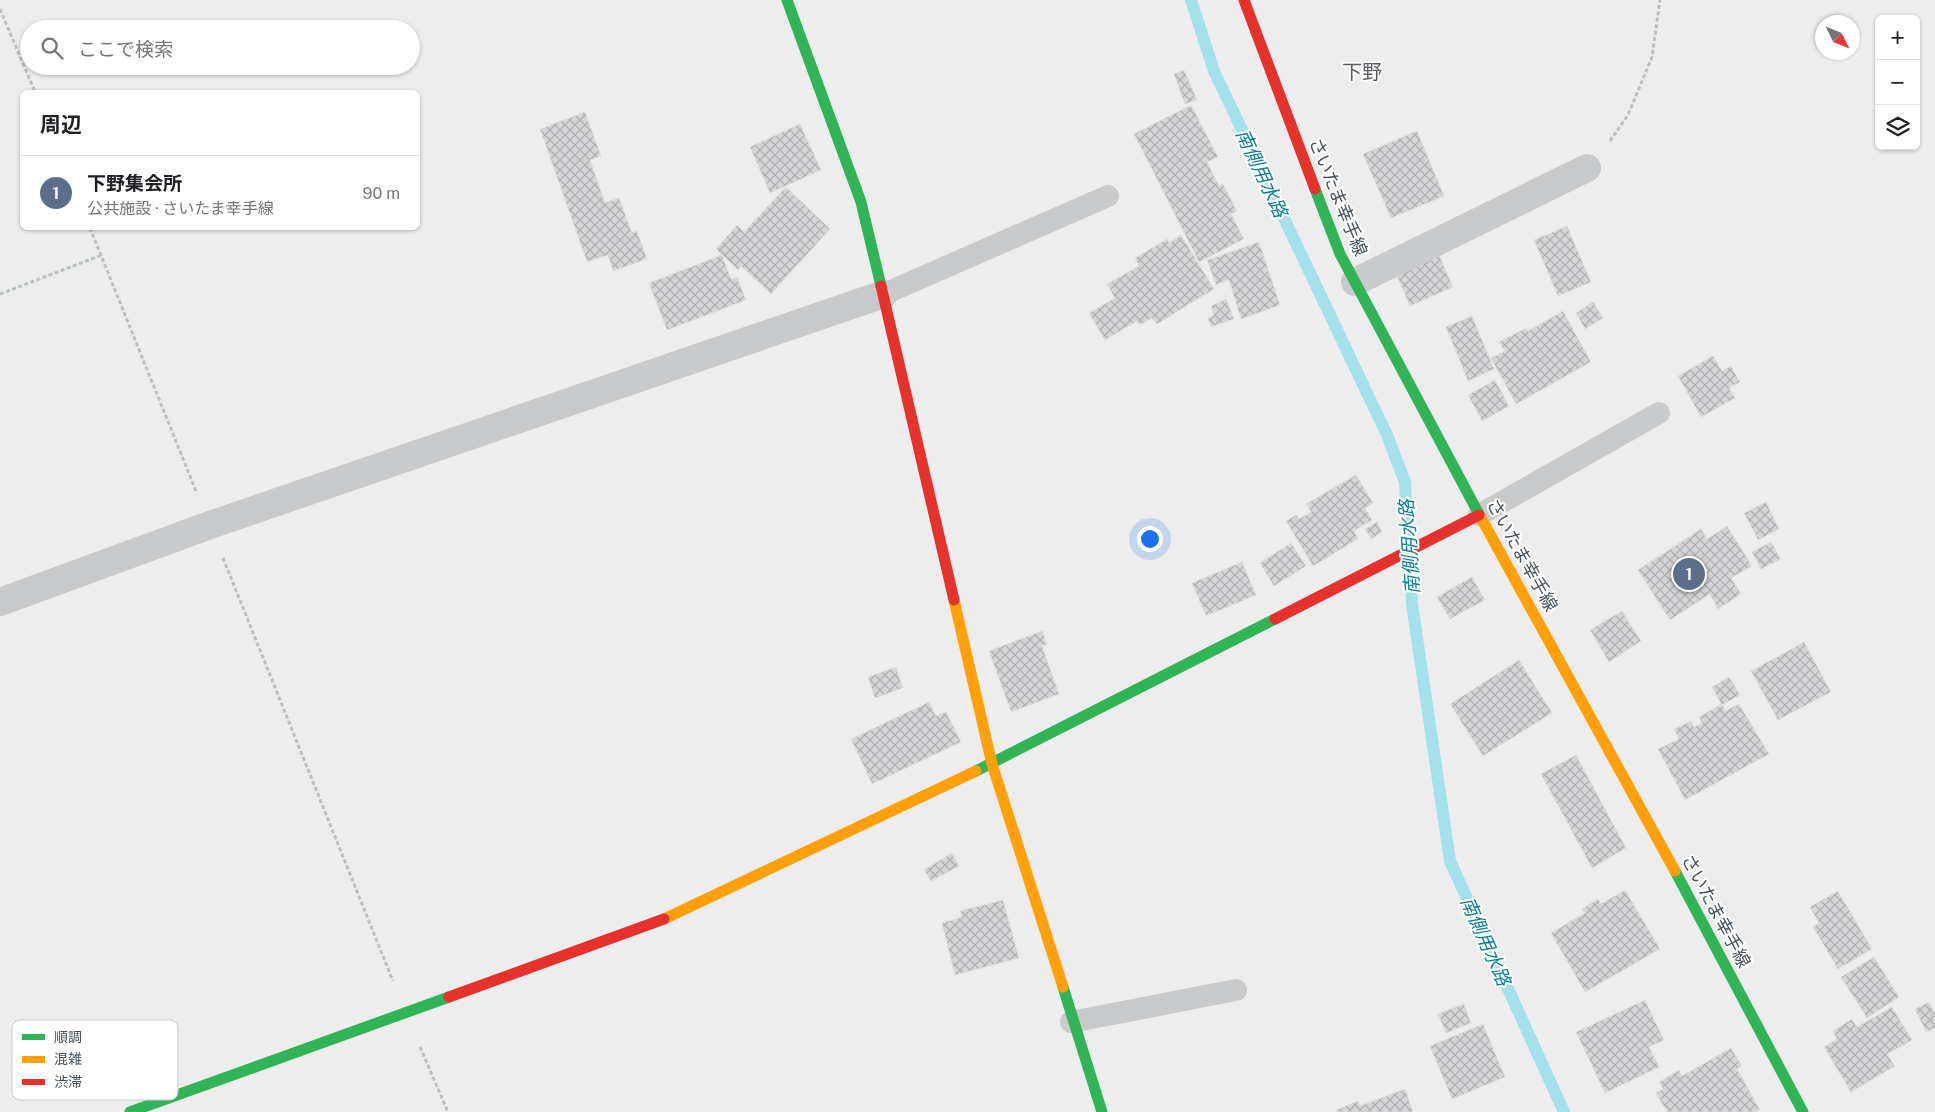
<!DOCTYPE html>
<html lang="ja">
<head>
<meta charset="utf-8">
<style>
  body { margin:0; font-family:"Public Sans","Noto Sans JP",sans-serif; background:#f6f6f6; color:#202124 }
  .controls { position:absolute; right:15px; top:15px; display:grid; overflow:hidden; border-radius:8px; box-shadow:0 1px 4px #0004 }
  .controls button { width:45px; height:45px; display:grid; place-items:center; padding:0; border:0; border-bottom:1px solid #e0e0e0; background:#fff; color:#202124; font:25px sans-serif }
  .compass { position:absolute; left:1815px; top:15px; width:45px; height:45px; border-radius:50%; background:#fff; box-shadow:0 1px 4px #0004; rotate:133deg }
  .you { position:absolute; left:1149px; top:538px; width:18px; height:18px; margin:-12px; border:4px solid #fff; border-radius:50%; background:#1a73e8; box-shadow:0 0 0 8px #1a73e833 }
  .badge { display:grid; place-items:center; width:32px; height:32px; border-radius:50%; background:#80888d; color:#fff; font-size:16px; font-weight:700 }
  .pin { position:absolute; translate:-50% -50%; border:2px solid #fff; box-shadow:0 1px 5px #0006 }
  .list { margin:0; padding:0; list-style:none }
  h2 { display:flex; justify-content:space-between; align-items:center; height:65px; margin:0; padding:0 20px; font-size:21px }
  h2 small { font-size:16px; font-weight:400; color:#757577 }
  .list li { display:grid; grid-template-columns:32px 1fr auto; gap:15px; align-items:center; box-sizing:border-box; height:75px; padding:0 20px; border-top:1px solid #e0e0e0 }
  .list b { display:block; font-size:19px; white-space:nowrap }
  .list p { margin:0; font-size:16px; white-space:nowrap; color:#757577 }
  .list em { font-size:16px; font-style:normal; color:#757577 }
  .icon { flex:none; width:28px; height:28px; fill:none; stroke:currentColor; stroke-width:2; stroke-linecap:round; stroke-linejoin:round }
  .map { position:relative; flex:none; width:1935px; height:1112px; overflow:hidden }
  .search { position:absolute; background:#fff; box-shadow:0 1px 4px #0004; left:20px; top:20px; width:400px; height:55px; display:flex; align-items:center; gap:12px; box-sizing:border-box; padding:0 18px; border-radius:28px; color:#757577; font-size:19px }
  .panel { position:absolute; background:#fff; box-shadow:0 1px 4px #0004; left:20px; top:90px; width:400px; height:140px; border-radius:8px }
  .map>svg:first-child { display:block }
</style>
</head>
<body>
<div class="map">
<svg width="1935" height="1112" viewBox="0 0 1935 1112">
  <defs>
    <pattern id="building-cross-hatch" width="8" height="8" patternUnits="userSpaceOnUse" patternTransform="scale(1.25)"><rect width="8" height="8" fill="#d5d5d7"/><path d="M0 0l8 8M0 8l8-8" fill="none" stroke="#afafb1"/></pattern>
  </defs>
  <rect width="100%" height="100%" fill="#eeeded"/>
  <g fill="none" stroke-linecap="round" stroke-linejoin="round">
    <path stroke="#a5e1ec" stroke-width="12" d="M1191 0 1214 71 1387 435 1405 482 1412 604 1450 861 1564 1112"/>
  </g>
  <path fill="url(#building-cross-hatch)" stroke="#dfdfe0" d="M1184 70 1197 100 1185 104 1174 74Z
    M1191 105 1218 157 1207 162 1219 186 1223 184 1237 211 1231 214 1244 239 1199 262 1134 134Z
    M585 112 601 156 590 160 605 203 619 198 632 233 637 231 647 259 613 271 608 255 587 262 540 129Z
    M800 124 821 170 770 193 750 147Z
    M1417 131 1444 196 1391 218 1363 154Z
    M786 187 830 229 771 294 741 266 738 270 716 249 737 225 744 232Z
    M1567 226 1591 282 1558 296 1534 240Z
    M1181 235 1214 289 1157 324 1152 318 1140 325 1137 321 1105 340 1089 313 1115 298 1107 284 1139 266 1135 258 1167 239 1169 243Z
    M1259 242 1280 305 1241 319 1229 280 1216 285 1207 260Z
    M1438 253 1453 287 1410 306 1395 271Z
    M722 255 731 279 737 277 746 300 667 330 649 283Z
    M1226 299 1234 319 1211 327 1208 318 1214 315 1211 306Z
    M1593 302 1603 318 1585 329 1576 313Z
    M1563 311 1591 362 1516 404 1491 358 1505 351 1499 342 1526 328 1528 331Z
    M1472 316 1494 369 1468 381 1446 327Z
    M1713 356 1722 371 1731 366 1740 382 1729 388 1735 398 1701 417 1678 376Z
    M1495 380 1509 406 1482 421 1468 395Z
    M1356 475 1373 503 1365 508 1372 520 1354 531 1358 539 1313 566 1286 521 1296 515 1299 519 1311 512 1306 504Z
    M1766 502 1779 529 1758 540 1744 513Z
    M1377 522 1382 532 1371 539 1365 529Z
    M1727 526 1752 566 1731 578 1741 594 1718 609 1710 594 1670 620 1638 570 1701 529 1707 539Z
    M1771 542 1781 559 1761 569 1752 552Z
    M1291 543 1306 566 1274 586 1260 563Z
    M1242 562 1256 595 1206 616 1192 583Z
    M1472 577 1485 600 1450 619 1437 597Z
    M1622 611 1641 641 1609 662 1590 630Z
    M1042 631 1047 644 1042 646 1059 694 1011 712 989 651Z
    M1804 642 1831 692 1778 720 1751 671Z
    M1519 660 1552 713 1483 756 1450 704Z
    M896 667 903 688 875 698 868 677Z
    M1729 677 1740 695 1722 705 1712 687Z
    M929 702 936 716 946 712 961 742 872 784 851 739Z
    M1722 704 1725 711 1739 704 1769 754 1685 800 1658 749 1679 739 1674 729 1691 721 1694 727 1702 723 1699 717Z
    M1576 755 1626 848 1592 868 1541 774Z
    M952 853 959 866 931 881 924 870Z
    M1625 890 1660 949 1585 992 1551 933 1585 913 1582 909 1598 899 1601 904Z
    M1838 891 1872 949 1838 969 1813 927 1819 923 1810 907Z
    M1003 900 1019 958 955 975 942 923 962 917 960 911Z
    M1874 957 1899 997 1867 1018 1841 977Z
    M1645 1000 1664 1040 1649 1047 1659 1067 1605 1093 1576 1032Z
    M1929 1002 1935 1014V1028L1926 1032 1915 1009Z
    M1464 1004 1471 1023 1446 1033 1438 1014Z
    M1892 1007 1912 1040 1887 1054 1895 1066 1851 1092 1824 1047 1837 1039 1833 1031 1852 1019 1857 1027Z
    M1483 1024 1505 1077 1452 1099 1430 1046Z
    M1731 1048 1742 1066 1737 1069 1760 1110 1756 1112H1667L1656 1093 1663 1089 1659 1082 1679 1070 1682 1076Z
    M1405 1089 1413 1112H1337L1336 1110 1358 1101 1360 1106Z"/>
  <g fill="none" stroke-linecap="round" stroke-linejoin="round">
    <path stroke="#b6c2bd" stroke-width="3" stroke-dasharray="4 2.5" stroke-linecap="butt" d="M0 9 35 92
      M1610 141 1628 115 1652 57 1660 0
      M90 228 196 491
      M0 294 102 255
      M223 558 393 981
      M420 1047 448 1112"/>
    <path stroke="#c8cacc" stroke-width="22" d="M884 294 1108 196
      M1479 515 1659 413
      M1071 1022 1236 990"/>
    <path stroke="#c8cacc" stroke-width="28" d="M1355 282 1587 168
      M0 602 210 525 884 294"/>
    <path stroke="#30b455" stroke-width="11" d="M787 0 861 202 881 286
      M1315 189 1340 254 1480 516
      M976 771 1275 619
      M1675 871 1803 1112
      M1063 987 1102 1112
      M130 1112 449 997"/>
    <path stroke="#ff9f0a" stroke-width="11" d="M1480 516 1675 871
      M954 600 992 764 1063 987
      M664 919 976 771"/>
    <path stroke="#e5322d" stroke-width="11" d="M1244 0 1315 189
      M881 286 954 600
      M1275 619 1479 515
      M449 997 664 919"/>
  </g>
  <g text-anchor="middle" stroke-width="4" stroke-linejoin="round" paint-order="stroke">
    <g font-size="18" fill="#45515a" stroke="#fff">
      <text transform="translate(1338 197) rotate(68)" y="6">さいたま幸手線</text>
      <text transform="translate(1522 555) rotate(61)" y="6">さいたま幸手線</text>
      <text transform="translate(1716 911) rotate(62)" y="6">さいたま幸手線</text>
    </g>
    <g font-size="19" font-style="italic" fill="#0c8297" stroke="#fff">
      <text transform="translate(1262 173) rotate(65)" y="7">南側用水路</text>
      <text transform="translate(1409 547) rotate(-94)" y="7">南側用水路</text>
      <text transform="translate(1486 941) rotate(66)" y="7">南側用水路</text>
    </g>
    <g font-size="20" fill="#595d62" stroke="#fff">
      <text x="1362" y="79">下野</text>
    </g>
  </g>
  <rect x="12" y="1020" width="166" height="80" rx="8" fill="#fff" stroke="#c7cbce" stroke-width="1"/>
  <rect x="22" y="1034" width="23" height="6" fill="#30b455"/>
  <rect x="22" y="1056" width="23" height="7" fill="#ff9f0a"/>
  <rect x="22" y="1079" width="23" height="6" fill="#e5322d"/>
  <g font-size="14" fill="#45515a">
    <text x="54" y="1042">順調</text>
    <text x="54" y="1064">混雑</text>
    <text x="54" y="1087">渋滞</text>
  </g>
</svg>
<div class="controls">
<button>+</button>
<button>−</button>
<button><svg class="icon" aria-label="layers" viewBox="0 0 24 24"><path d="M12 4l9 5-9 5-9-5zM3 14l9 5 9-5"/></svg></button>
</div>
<svg class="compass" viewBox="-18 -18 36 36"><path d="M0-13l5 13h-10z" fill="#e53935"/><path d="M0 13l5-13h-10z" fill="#757577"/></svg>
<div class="you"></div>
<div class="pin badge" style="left:1689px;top:574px;background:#5c6f8a">1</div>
<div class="search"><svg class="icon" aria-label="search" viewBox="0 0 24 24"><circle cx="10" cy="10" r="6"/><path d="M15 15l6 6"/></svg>ここで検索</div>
<section class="panel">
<h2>周辺<small></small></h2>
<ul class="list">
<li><span class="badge" style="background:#5c6f8a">1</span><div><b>下野集会所</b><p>公共施設 · さいたま幸手線</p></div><em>90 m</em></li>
</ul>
</section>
</div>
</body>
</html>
